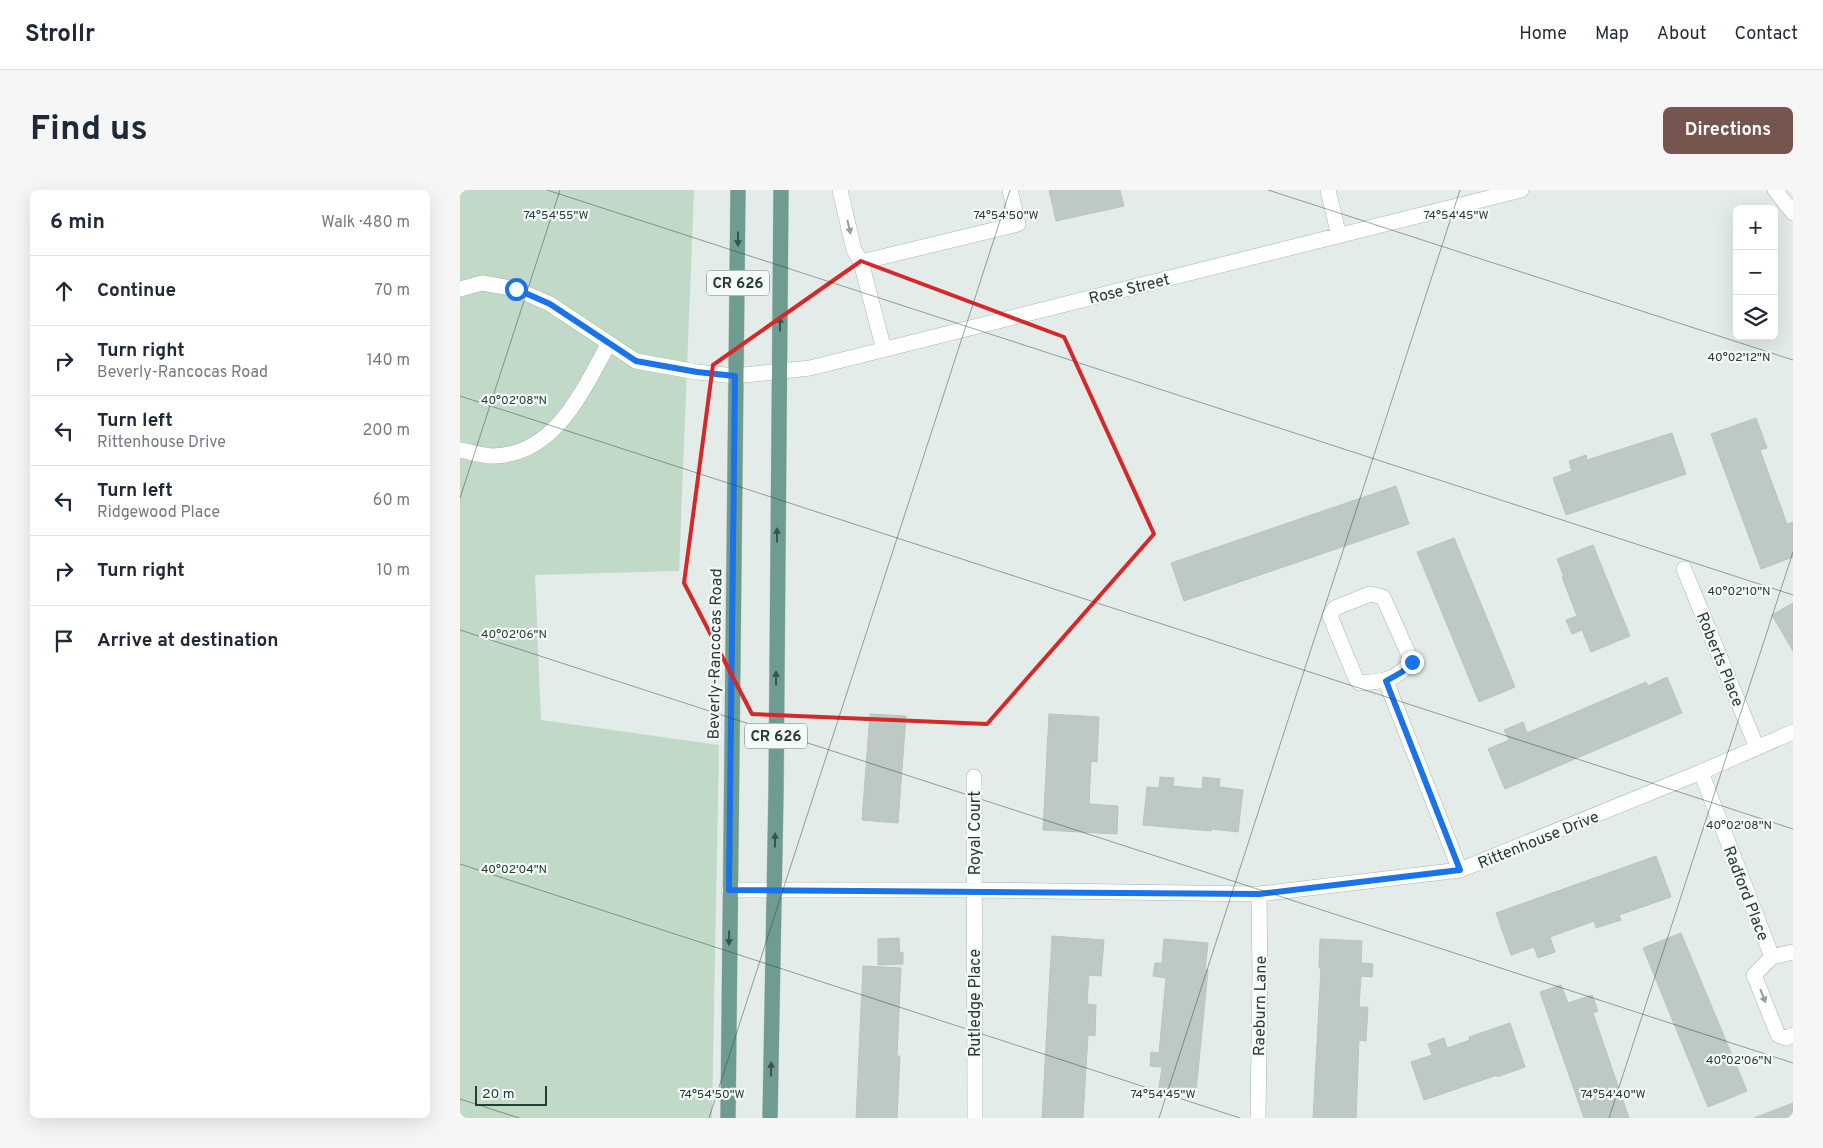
<!DOCTYPE html>
<html lang="en">
<head>
<meta charset="utf-8">
<style>
  body { margin:0; font-family:Overpass,sans-serif; background:#f6f6f7; color:#1f2937 }
  .controls { position:absolute; right:15px; top:15px; display:grid; overflow:hidden; border-radius:8px; box-shadow:0 5px 20px #0002 }
  .controls button { width:45px; height:45px; display:grid; place-items:center; padding:0; border:0; border-bottom:1px solid #e0e1e3; background:#fff; color:#1f2937; font:25px sans-serif }
  .scale { position:absolute; left:15px; bottom:12px; width:72px; box-sizing:border-box; padding-left:5px; border:2px solid #263c36; border-top:0; font-size:14px; line-height:18px; white-space:nowrap; color:#263c36; -webkit-text-stroke:4px #f5f9f7; paint-order:stroke }
  .stop { position:absolute; width:15px; height:15px; margin:-11px; border:4px solid #1a73e8; border-radius:50%; background:#fff }
  .stop.end { background:#1a73e8; border-color:#fff; box-shadow:0 1px 5px #0008 }
  .list { margin:0; padding:0; list-style:none }
  h2 { display:flex; justify-content:space-between; align-items:center; height:65px; margin:0; padding:0 20px; font-size:21px }
  h2 small { font-size:16px; font-weight:400; color:#747a83 }
  .list li { display:grid; grid-template-columns:32px 1fr auto; gap:15px; align-items:center; box-sizing:border-box; height:70px; padding:0 20px; border-top:1px solid #e0e1e3 }
  .list b { display:block; font-size:19px; white-space:nowrap }
  .list p { margin:0; font-size:16px; white-space:nowrap; color:#747a83 }
  .list em { font-size:16px; font-style:normal; color:#747a83 }
  .icon { flex:none; width:28px; height:28px; fill:none; stroke:currentColor; stroke-width:2; stroke-linecap:round; stroke-linejoin:round }
  .map { position:relative; flex:none; width:1333px; height:928px; overflow:hidden; border-radius:8px }
  header { display:flex; align-items:center; gap:30px; box-sizing:border-box; height:70px; padding:0 25px; background:#fff; border-bottom:1px solid #e0e1e3 }
  header strong { font-size:24px }
  nav { display:flex; gap:28px; margin-inline-start:auto; font-size:18px }
  .intro { display:flex; align-items:center; justify-content:space-between; box-sizing:border-box; height:120px; padding:0 30px }
  h1 { margin:0; font-size:35px }
  .button { padding:12px 22px; border-radius:8px; background:#76554f; color:#fff; font-size:18px; font-weight:700 }
  main { display:flex; gap:30px; padding:0 30px }
  aside { flex:1; background:#fff; border-radius:8px; box-shadow:0 5px 20px #0002 }
  .map>svg:first-child { display:block }
</style>
</head>
<body>
<header>
<strong>Strollr</strong>
<nav><a>Home</a><a>Map</a><a>About</a><a>Contact</a></nav>
</header>
<div class="intro"><h1>Find us</h1><a class="button">Directions</a></div>
<main>
<aside>
<h2>6 min<small>Walk · 480 m</small></h2>
<ul class="list">
<li><svg class="icon" aria-label="ahead" viewBox="0 0 24 24"><path d="M12 20V5M6 11l6-6 6 6"/></svg><div><b>Continue</b></div><em>70 m</em></li>
<li><svg class="icon" aria-label="right" viewBox="0 0 24 24"><path d="M7 20v-9h11M14 6l5 5-5 5"/></svg><div><b>Turn right</b><p>Beverly-Rancocas Road</p></div><em>140 m</em></li>
<li><svg class="icon" aria-label="left" viewBox="0 0 24 24"><path d="M17 20v-9H6M10 6l-5 5 5 5"/></svg><div><b>Turn left</b><p>Rittenhouse Drive</p></div><em>200 m</em></li>
<li><svg class="icon" aria-label="left" viewBox="0 0 24 24"><path d="M17 20v-9H6M10 6l-5 5 5 5"/></svg><div><b>Turn left</b><p>Ridgewood Place</p></div><em>60 m</em></li>
<li><svg class="icon" aria-label="right" viewBox="0 0 24 24"><path d="M7 20v-9h11M14 6l5 5-5 5"/></svg><div><b>Turn right</b></div><em>10 m</em></li>
<li><svg class="icon" aria-label="arrive" viewBox="0 0 24 24"><path d="M6 21V4h12l-3 4 3 4H6"/></svg><div><b>Arrive at destination</b></div></li>
</ul>
</aside>
<div class="map">
<svg width="1333" height="928" viewBox="0 0 1333 928">
  <rect width="100%" height="100%" fill="#e4ece9"/>
  <path fill="#c0dac7" d="M0 0H234L219 381 75 385 81 530 259 555 252 928H0Z"/>
  <path fill="#bdc9c5" stroke="#b7c5bf" d="M589 0H660L664 16 596 31Z
    M1296 228 1307 258 1300 260 1327 334 1333 332V367L1301 379 1251 244Z
    M1212 243 1226 284 1106 325 1093 288 1112 281 1109 271 1126 265 1127 270Z
    M936 296 949 334 724 411 711 373Z
    M994 348 1055 497 1019 512 957 362Z
    M1133 355 1170 446 1131 462 1122 440 1112 444 1106 430 1117 426 1102 387H1104L1097 369Z
    M1333 413V461L1312 425Z
    M1207 487 1222 523 1045 599 1028 559 1049 550 1044 540 1063 532 1067 543 1186 492 1188 496Z
    M410 524 446 526 438 633 402 630Z
    M589 524 639 527 637 572 631 571 629 614 658 616 657 644 583 640Z
    M700 587 714 588 713 596 742 599 743 587 760 589 759 597 783 600 778 642 751 639V641L683 635 687 597 699 598Z
    M1196 666 1211 707 1159 725 1161 730 1136 738 1134 731 1090 747 1095 762 1078 768 1074 757 1051 765 1036 723Z
    M1221 743 1287 901 1248 917 1183 758Z
    M592 746 644 750 641 786 629 785 627 814 636 815 635 846 628 845 623 928H582Z
    M439 748 440 763 443 762V774L418 775V749Z
    M704 749 748 753 745 780H748L736 902 699 898 702 877 690 876 691 862 699 863 706 788 693 786 695 773H702Z
    M860 749 902 751 901 773 913 774 912 787 901 786 899 817H908L906 851 899 850 896 928H853L861 778H859Z
    M403 776 441 778 437 866H440L437 928H396Z
    M1101 795 1108 813 1132 805 1138 821 1133 823 1169 928H1124L1080 802Z
    M1050 833 1065 877 1037 887V885L964 910 951 872 972 865 968 854 984 848 987 858 1010 850 1009 847Z
    M1333 913V928H1294Z"/>
  <g fill="none" stroke-linecap="round" stroke-linejoin="round">
    <defs>
      <path id="minor" d="M380 0 394 60 401 72 424 160
        M868 0 879 46
        M1315 0 1333 23
        M401 72 558 34 550 0
        M0 99 22 93 56 99 90 114 176 171 237 182 275 186 350 178 1061 0
        M0 260C11 262 23 266 34 266 96 264 123 200 149 153
        M1224 379 1297 558
        M910 404 923 407 952 472C933 491 926 491 900 493L896 489 870 426 875 418Z
        M926 491 1000 680
        M1241 582 1312 767
        M514 587 515 927
        M269 700H514L799 704 1000 680 1241 582 1333 542
        M1333 762 1312 767 1294 785 1318 845 1326 848 1333 845
        M798 928 800 786 799 704"/>
      <path id="major" d="M268 928 278 0
        M310 928 316 602 321 0"/>
    </defs>
    <use href="#minor" stroke="#a7b4b0" stroke-width="16"/>
    <use href="#major" stroke="#c2c8c7" stroke-width="16"/>
    <use href="#minor" stroke="#fff" stroke-width="15"/>
    <use href="#major" stroke="#6e9c90" stroke-width="15"/>
  </g>
  <defs><path id="oneway-solid" d="M-6-.8H1V-3.2L6.5 0L1 3.2V.8H-6Z" transform="scale(1.25)"/></defs>
  <g fill="#929e9a">
    <use href="#oneway-solid" transform="translate(389 37) rotate(77)"/>
    <use href="#oneway-solid" transform="translate(1303 806) rotate(68)"/>
  </g>
  <g fill="#38544c">
    <use href="#oneway-solid" transform="translate(278 49) rotate(90)"/>
    <use href="#oneway-solid" transform="translate(320 134) rotate(-90)"/>
    <use href="#oneway-solid" transform="translate(317 345) rotate(-90)"/>
    <use href="#oneway-solid" transform="translate(316 488) rotate(-90)"/>
    <use href="#oneway-solid" transform="translate(315 650) rotate(-89)"/>
    <use href="#oneway-solid" transform="translate(269 748) rotate(90)"/>
    <use href="#oneway-solid" transform="translate(311 879) rotate(-89)"/>
  </g>
  <g fill="none" stroke-linecap="round" stroke-linejoin="round">
    <path stroke="#1a73e8" stroke-width="6" d="M56 99 90 114 176 171 237 182 275 186 269 700 799 704 1000 680 926 491 942 482 952 472"/>
  </g>
  <path fill="none" stroke="#d62828" stroke-width="4" stroke-linejoin="round" d="M401 71 604 147 694 344 527 534 292 524 224 393 253 175Z"/>
  <path fill="none" stroke="#263c36" stroke-width="1" stroke-opacity="0.45" d="M87 0 1333 405M808 0 1333 170M0 206 1333 639M0 308 100 0M0 440 1333 873M0 674 780 928M0 909 59 928M249 928 550 0M699 928 1000 0M1149 928 1333 362"/>
  <g text-anchor="middle" stroke-width="4.5" stroke-linejoin="round" paint-order="stroke">
    <g fill="#f5f9f7" stroke="#647570" stroke-width="1">
      <rect x="247" y="80.5" width="62" height="25" rx="4"/>
      <rect x="285" y="533.5" width="62" height="25" rx="4"/>
    </g>
    <g font-size="15" font-weight="bold" fill="#263c36">
      <text x="278" y="98">CR 626</text>
      <text x="316" y="551">CR 626</text>
    </g>
    <g font-size="16" fill="#263c36" stroke="#f5f9f7">
      <text transform="translate(669 98) rotate(-14)" y="6">Rose Street</text>
      <text transform="translate(254 464) rotate(-89)" y="6">Beverly-Rancocas Road</text>
      <text transform="translate(1261 469) rotate(68)" y="6">Roberts Place</text>
      <text transform="translate(514 643) rotate(-90)" y="6">Royal Court</text>
      <text transform="translate(1078 649) rotate(-22)" y="6">Rittenhouse Drive</text>
      <text transform="translate(1287 703) rotate(69)" y="6">Radford Place</text>
      <text transform="translate(514 813) rotate(-90)" y="6">Rutledge Place</text>
      <text transform="translate(799 816) rotate(-89)" y="6">Raeburn Lane</text>
    </g>
  </g>
  <g font-size="12" text-anchor="middle" fill="#263c36" stroke="#f5f9f7" stroke-width="4.5" stroke-linejoin="round" paint-order="stroke">
    <text x="96" y="29">74°54'55"W</text>
    <text x="546" y="29">74°54'50"W</text>
    <text x="996" y="29">74°54'45"W</text>
    <text x="1279" y="171">40°02'12"N</text>
    <text x="54" y="214">40°02'08"N</text>
    <text x="1279" y="405">40°02'10"N</text>
    <text x="54" y="448">40°02'06"N</text>
    <text x="1279" y="639">40°02'08"N</text>
    <text x="54" y="683">40°02'04"N</text>
    <text x="1279" y="874">40°02'06"N</text>
    <text x="1153" y="908">74°54'40"W</text>
    <text x="252" y="908">74°54'50"W</text>
    <text x="703" y="908">74°54'45"W</text>
  </g>
</svg>
<div class="controls">
<button>+</button>
<button>−</button>
<button><svg class="icon" aria-label="layers" viewBox="0 0 24 24"><path d="M12 4l9 5-9 5-9-5zM3 14l9 5 9-5"/></svg></button>
</div>
<div class="scale">20 m</div>
<div class="stop" style="left:56px;top:99px"></div>
<div class="stop end" style="left:952px;top:472px"></div>
</div>
</main>
</body>
</html>
